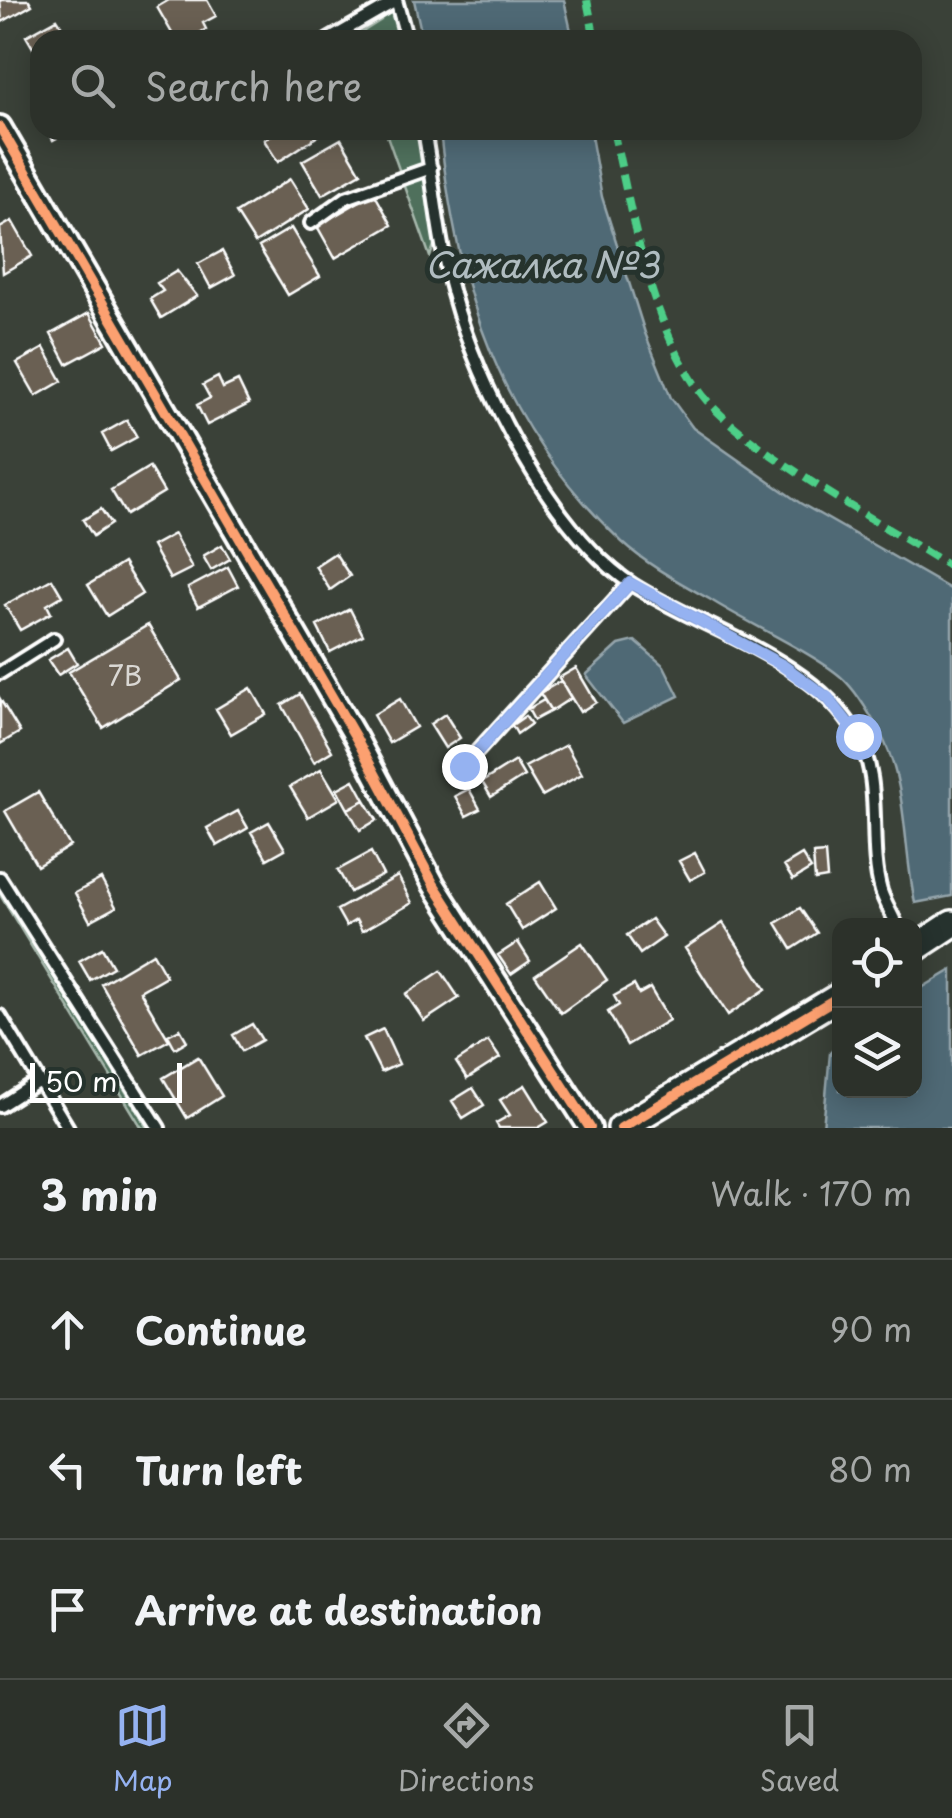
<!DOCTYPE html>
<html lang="en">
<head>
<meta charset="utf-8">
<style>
  body { margin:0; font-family:"Playpen Sans",sans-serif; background:#343932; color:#f1f3f6 }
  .controls { position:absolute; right:30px; bottom:30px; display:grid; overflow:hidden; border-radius:20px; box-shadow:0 5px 25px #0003 }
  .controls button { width:90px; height:90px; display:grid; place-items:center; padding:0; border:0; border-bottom:2px solid #484c47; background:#2c312a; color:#f1f3f6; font:50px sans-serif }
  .scale { position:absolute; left:30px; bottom:25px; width:152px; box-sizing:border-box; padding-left:10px; border:5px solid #fff; border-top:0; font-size:28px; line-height:35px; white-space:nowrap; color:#fff; -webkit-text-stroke:8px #26332d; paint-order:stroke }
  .stop { position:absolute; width:30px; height:30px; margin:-22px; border:8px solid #95b2f1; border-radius:50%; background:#fff }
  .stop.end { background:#95b2f1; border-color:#fff; box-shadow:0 2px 10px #0008 }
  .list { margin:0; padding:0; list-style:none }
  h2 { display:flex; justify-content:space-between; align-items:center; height:130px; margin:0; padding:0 40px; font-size:42px }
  h2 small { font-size:32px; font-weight:400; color:#a6a9a8 }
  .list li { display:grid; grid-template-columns:65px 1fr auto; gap:30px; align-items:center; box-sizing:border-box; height:140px; padding:0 40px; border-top:2px solid #484c47 }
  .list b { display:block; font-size:38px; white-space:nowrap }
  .list em { font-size:32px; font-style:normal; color:#a6a9a8 }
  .icon { flex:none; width:55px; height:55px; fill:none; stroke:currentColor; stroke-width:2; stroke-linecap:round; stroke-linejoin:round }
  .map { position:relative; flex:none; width:952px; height:1128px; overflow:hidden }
  .search { position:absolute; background:#2c312a; box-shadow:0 5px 25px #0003; left:30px; right:30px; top:30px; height:110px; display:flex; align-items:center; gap:25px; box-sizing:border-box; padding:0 35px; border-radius:30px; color:#a6a9a8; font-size:38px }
  .sheet { height:550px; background:#2c312a }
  nav { display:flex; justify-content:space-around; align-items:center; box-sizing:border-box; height:140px; border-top:2px solid #484c47; background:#2c312a; font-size:28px; color:#a6a9a8 }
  nav a { display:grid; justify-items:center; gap:5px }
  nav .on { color:#95b2f1 }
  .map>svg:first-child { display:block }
</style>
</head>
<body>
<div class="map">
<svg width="952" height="1128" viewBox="0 0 952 1128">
  <rect width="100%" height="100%" fill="#3a4138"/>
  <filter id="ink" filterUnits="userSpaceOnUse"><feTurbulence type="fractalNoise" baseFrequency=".01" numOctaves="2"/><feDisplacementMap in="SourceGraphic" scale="20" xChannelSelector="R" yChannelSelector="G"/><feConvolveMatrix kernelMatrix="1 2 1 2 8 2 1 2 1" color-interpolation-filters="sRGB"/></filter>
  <g filter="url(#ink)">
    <path fill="#4f705b" stroke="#a7b8ad" stroke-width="2.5" d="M379 0H394L404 40H337L356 36 381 20Z
      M385 130H420L437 237 430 257Z
      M0 884 148 1128H142L0 895Z"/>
    <path fill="#4f6974" stroke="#95a5ac" stroke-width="2.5" d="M414 0H564L573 40H423Z
      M440 130H590L602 197 645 333 671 398 693 428 800 503 952 590V896L915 903C903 849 908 783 880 733 871 716 856 690 841 677 815 654 744 621 711 600 681 583 647 565 622 542 501 428 456 292 440 130Z
      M635 641 664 666 679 696 623 723 586 675 619 645Z
      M952 970V1128H823L830 1053 839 1043 840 1090H914L915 992Z"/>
    <path fill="#6a6153" stroke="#fff" stroke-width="2.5" d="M0 0H29L32 5 2 22Z
      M169 0H207L216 16 203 23 206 29 189 40H176L157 7Z
      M57 19 70 40H40V60L26 36Z
      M48 130H71L53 140Z
      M279 130H327L278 162 264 140Z
      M341 139 361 173 322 195 302 161Z
      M290 179 309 209 255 243 236 213Z
      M374 193 392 225 335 258 317 226Z
      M12 221 32 256 3 273 0 228Z
      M291 228 320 276 288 295 259 247Z
      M222 251 235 275 211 288 198 264Z
      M177 271 197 296 161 318 150 299 163 291 157 283Z
      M89 313 106 343 67 364 51 334Z
      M44 348 62 381 36 396 17 363Z
      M218 377 223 388 238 381 249 404 207 425 197 405 210 398 203 385Z
      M127 420 137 437 111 451 102 434Z
      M149 467 164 492 126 515 111 490Z
      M101 509 111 524 93 536 83 520Z
      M174 534 192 568 170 579 152 546Z
      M222 545 230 559 211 570 203 556Z
      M335 553 350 576 330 590 315 566Z
      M123 563 142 594 107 616 88 585Z
      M228 567 238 586 198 607 188 588Z
      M52 579 62 596 47 605 51 613 20 630 5 605Z
      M350 609 363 635 330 652 317 626Z
      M148 625 181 680 103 728 69 672Z
      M68 648 77 663 58 675 48 660Z
      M576 668 596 702 580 712 559 678Z
      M561 681 571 698 551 711 540 693Z
      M251 688 266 714 231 734 216 709Z
      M300 694 332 751 314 762 282 705Z
      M0 699 20 732 0 744Z
      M400 699 416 727 389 743 373 715Z
      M544 700 551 711 534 720 528 709Z
      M445 714 460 738 445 748 430 724Z
      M525 716 531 724 517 734 512 725Z
      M566 745 582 774 542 796 525 767Z
      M515 761 524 776 491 797 482 782Z
      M321 769 339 799 308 817 290 787Z
      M354 780 365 800 348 809 337 789Z
      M469 789 480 809 466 816 455 796Z
      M38 792 70 846 37 866 5 811Z
      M365 800 377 820 360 830 348 809Z
      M238 811 248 828 217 846 207 828Z
      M269 822 285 849 267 859 251 832Z
      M371 852 383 875 350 892 338 870Z
      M695 853 705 872 690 880 679 861Z
      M825 853 827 878 815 880 813 854Z
      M802 855 811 869 793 880 784 866Z
      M398 876 412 903 362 931 356 920 346 926 337 910Z
      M101 879 116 907 90 921 75 893Z
      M540 882 556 908 522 930 506 904Z
      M800 908 817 933 792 949 776 923Z
      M651 919 664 937 640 954 627 935Z
      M723 923 766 989 728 1015 685 948Z
      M518 942 530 961 511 974 498 955Z
      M582 943 607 980 561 1013 535 975Z
      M102 948 113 967 90 980 79 961Z
      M153 953 166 976 140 991 169 1040 142 1055 101 984Z
      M441 971 459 998 424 1021 406 994Z
      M634 985 639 994 650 988 669 1020 627 1045 608 1012 619 1005 614 996Z
      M252 1024 262 1040 242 1051 233 1035Z
      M180 1029 187 1041 175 1048 168 1035Z
      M383 1029 399 1064 381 1072 364 1038Z
      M488 1041 500 1058 467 1079 456 1062Z
      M198 1057 222 1096 187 1118 163 1078Z
      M525 1085 548 1122 538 1128H499L496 1123 510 1115 500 1100Z
      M473 1088 484 1105 463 1118 452 1101Z"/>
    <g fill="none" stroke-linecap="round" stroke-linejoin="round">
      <defs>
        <path id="service" d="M396 0 407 40
          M328 40 396 1
          M424 130C434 184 438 241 453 294 478 386 552 532 633 585 706 631 811 657 857 735 884 782 867 842 881 891 885 903 892 914 897 926
          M311 223 346 198 431 168
          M0 673 54 639
          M464 766 630 583
          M0 878 159 1128
          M0 1016 68 1128
          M0 1106 39 1081"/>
        <path id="minor" d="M0 127 356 738 434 885 590 1128"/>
        <path id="tertiary" d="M914 949 952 924
          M621 1128 840 996"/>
      </defs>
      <use href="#service" stroke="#fff" stroke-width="18"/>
      <use href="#minor" stroke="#fff" stroke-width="28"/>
      <use href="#tertiary" stroke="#fff" stroke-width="32"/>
      <use href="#service" stroke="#26332d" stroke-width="10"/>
      <use href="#minor" stroke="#26332d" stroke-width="20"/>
      <use href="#tertiary" stroke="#26332d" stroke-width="25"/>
      <path stroke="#4dcf88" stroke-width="8" stroke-dasharray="15 8" stroke-linecap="butt" d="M587 0 595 40
        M613 130C633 217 647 314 698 389 734 444 891 529 952 568"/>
      <defs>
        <path id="cycleway" d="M0 127 356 738 434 885 590 1128
          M621 1128 840 996"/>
      </defs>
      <use href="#cycleway" stroke="#26332d" stroke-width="16"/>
      <use href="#cycleway" stroke="#fca06f" stroke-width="10"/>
    </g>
  </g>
  <g fill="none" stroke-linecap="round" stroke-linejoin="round" filter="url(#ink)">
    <path stroke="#95b2f1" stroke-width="12" d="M464 766 630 583 782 665 828 698 858 736"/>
  </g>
  <g text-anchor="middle" stroke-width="10" stroke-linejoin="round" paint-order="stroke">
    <g font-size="28" fill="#dad8d4">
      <text x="125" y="686">7В</text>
    </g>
    <g font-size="35" font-style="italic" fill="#b0bcc0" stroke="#26332d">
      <text x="542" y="278">Сажалка №3</text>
    </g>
  </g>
</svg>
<div class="controls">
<button><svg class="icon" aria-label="locate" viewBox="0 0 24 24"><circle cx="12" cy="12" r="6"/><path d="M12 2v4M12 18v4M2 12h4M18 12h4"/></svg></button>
<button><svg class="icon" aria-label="layers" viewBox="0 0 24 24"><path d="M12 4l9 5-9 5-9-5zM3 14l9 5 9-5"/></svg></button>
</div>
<div class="scale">50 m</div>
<div class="stop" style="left:858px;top:736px"></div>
<div class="stop end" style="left:464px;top:766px"></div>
<div class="search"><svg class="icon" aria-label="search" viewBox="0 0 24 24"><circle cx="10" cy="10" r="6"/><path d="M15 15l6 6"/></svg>Search here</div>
</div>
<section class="sheet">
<h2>3 min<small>Walk · 170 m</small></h2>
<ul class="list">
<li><svg class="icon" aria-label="ahead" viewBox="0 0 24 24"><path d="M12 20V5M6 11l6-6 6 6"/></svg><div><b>Continue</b></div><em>90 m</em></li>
<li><svg class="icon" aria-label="left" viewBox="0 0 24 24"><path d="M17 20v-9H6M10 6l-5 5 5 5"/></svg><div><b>Turn left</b></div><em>80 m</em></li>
<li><svg class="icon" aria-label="arrive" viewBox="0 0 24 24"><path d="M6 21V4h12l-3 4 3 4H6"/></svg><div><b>Arrive at destination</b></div></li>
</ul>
</section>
<nav>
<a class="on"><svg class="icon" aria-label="map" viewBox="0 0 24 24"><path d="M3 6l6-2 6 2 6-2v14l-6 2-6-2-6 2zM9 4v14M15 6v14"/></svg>Map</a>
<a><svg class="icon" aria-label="directions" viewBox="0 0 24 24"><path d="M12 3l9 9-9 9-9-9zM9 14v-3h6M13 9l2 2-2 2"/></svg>Directions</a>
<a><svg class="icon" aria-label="saved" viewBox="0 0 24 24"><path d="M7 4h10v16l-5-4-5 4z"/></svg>Saved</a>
</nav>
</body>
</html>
